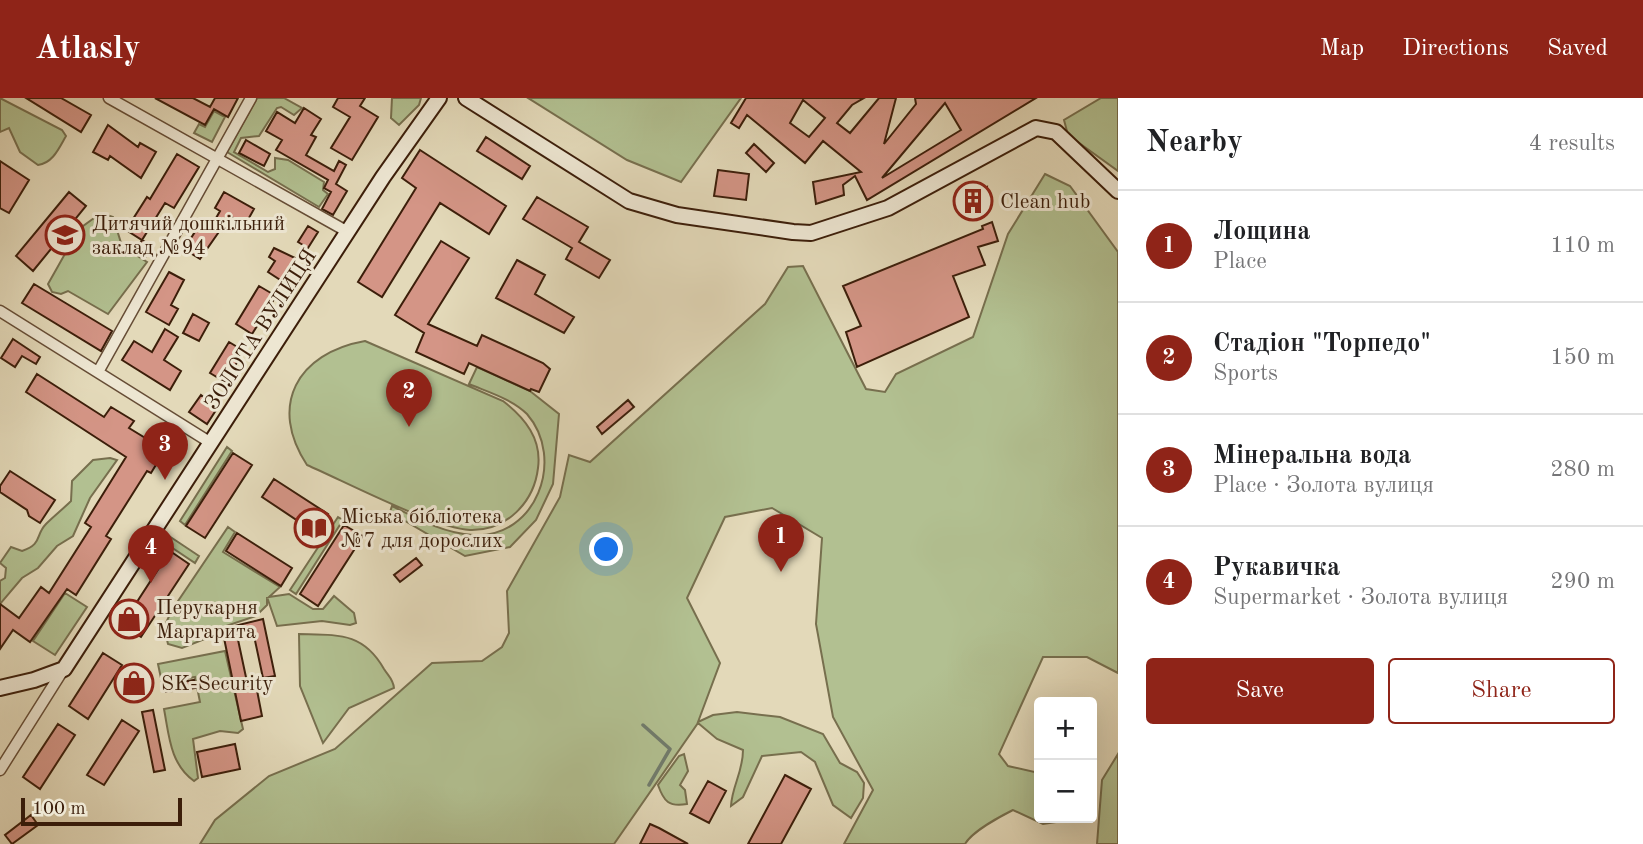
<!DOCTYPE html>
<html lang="en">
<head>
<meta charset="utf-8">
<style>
  body { margin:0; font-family:"Old Standard TT",serif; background:#f2f2f2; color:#202124 }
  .controls { position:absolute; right:21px; bottom:21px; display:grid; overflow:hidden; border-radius:7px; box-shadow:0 7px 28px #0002 }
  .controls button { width:63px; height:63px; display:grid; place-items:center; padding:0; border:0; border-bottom:2px solid #e0e0e0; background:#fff; color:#202124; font:35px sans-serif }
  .scale { position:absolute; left:21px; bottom:18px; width:161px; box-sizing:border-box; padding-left:7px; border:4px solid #3c1e0a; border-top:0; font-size:19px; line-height:24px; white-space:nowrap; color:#3c1e0a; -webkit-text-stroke:5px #ede6d2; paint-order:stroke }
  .you { position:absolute; left:607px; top:452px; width:24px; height:24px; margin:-18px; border:5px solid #fff; border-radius:50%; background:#1a73e8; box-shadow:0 0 0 10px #1a73e833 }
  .badge { display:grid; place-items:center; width:46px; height:46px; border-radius:50%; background:#8f2418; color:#fff; font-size:23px; font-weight:700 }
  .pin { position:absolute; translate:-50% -58px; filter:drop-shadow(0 2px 4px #0008) }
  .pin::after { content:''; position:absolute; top:37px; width:24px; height:21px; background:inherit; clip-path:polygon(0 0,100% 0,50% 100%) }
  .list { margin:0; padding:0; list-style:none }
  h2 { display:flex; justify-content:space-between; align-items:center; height:91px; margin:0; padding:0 28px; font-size:30px }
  h2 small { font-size:23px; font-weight:400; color:#757577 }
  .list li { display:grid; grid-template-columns:46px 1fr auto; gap:21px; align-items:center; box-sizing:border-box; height:112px; padding:0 28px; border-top:2px solid #e0e0e0 }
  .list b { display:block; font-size:26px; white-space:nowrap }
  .list p { margin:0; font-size:23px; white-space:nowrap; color:#757577 }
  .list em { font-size:23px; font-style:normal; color:#757577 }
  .actions { display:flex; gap:14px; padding:21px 28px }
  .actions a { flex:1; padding:16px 0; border:2px solid #8f2418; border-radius:7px; text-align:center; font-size:24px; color:#8f2418 }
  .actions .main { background:#8f2418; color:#fff }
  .map { position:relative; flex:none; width:1118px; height:746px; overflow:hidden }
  header { display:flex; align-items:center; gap:42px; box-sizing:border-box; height:98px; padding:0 35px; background:#8f2418; color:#fff }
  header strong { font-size:33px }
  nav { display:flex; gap:38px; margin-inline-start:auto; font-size:24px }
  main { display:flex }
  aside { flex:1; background:#fff }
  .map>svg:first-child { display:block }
</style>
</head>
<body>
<header>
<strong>Atlasly</strong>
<nav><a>Map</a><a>Directions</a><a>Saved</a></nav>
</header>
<main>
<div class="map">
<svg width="1118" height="746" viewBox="0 0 1118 746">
  <rect width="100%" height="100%" fill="#e3d9b9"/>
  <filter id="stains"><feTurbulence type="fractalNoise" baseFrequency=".00286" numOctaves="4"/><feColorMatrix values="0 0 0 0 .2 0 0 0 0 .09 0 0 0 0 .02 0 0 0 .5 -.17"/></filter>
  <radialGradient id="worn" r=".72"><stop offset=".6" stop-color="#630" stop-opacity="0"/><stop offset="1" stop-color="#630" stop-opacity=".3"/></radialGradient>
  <path fill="#b2c091" stroke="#776f4e" stroke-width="2" d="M0 0 62 32 66 38C59 50 53 65 38 67L20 54 9 30 0 34Z
    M257 0H284L302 10 294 17 281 9 277 10 259 38 241 40 234 54 268 74 275 71V60L288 62 324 84 323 92 328 96 319 109 227 54Z
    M392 0H421L419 7 399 27 391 20Z
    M528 0H741L681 84 627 62Z
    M1101 0H1118V73L1068 37 1064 22Z
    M214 13 225 19 212 44 194 35 199 26 205 29Z
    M1045 76 1070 88 1118 154V575L1087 559H1043L999 656 1008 668 1039 675V720H1083L1043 726 1013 712C999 719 972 734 965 746H844L873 692 833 619 816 526 822 440 772 410 725 419 687 500 720 565 698 624 713 617 737 614 780 619 823 636 840 665 857 674 864 685 863 700 851 720 833 707 815 664 801 654 762 658 743 699 731 708C732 688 743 674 743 652L717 641 698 625 614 746H200L215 722 269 678 335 651 432 565 482 563 502 549 509 535 507 493 560 399 569 357 590 364 765 206 788 169 803 168 866 291 885 294 896 276 973 239 1008 136Z
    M101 115 113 119 122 148 147 164 108 216 68 193 61 196 52 194 48 186 79 131Z
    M365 243 503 303C525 320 542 341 538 370 534 404 507 433 470 432 436 431 344 383 307 367 268 308 297 255 365 243Z
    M477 269 530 293 559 316 553 386 536 422 510 449 465 458 390 414 392 408C418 421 443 435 473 437 536 441 566 361 527 316 512 301 488 294 469 286Z
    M227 349 232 353 185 427 180 423Z
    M110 360 117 362 90 400 73 438 57 448 38 470 22 480 0 506V483L5 480 6 470 0 465 11 449 22 453C43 446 35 437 46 426 54 418 63 411 71 403L72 383 93 362Z
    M338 419 343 422 296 496 290 492Z
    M228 429 235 434 223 454 280 489 269 499 289 496 313 511H323L334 498 354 515 356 525 350 527 322 523 277 528 267 499V507L256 518 217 531 215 537 182 550 168 546 164 529 172 512Z
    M166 436 199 458 195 465 162 443Z
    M65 495 87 509 55 557 33 543Z
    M299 536C338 537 363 534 384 571 389 579 393 581 394 590L349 610 323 645 300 588Z
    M225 553 243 631 238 635 220 633 193 641 198 680 194 683C170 666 169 637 164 611L200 604 195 579 162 585 158 566Z
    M684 656 688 673 680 687 685 692 687 706C669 709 664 704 658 687L679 658Z
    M1118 656V746H1097L1102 682Z"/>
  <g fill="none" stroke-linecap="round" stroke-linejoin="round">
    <path stroke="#717c6d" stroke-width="3.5" d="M643 627 670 651 649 687"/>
  </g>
  <path fill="#d49586" stroke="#3c1e0a" stroke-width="2" fill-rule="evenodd" d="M26 0H61L91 17 81 34Z
    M155 0H193L210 9 215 0H238L228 19 214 11 205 27Z
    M338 0H365L360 8 378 19 352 62 331 50 350 19 333 9Z
    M746 0H864L852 7 837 25 850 35 879 0H896L884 46 916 6 915 0H1036L867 102 855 78 843 87 844 97 816 106 813 84 861 74 823 43 805 65 747 17 739 30 731 25ZM803 2 825 20 809 39 790 25ZM945 5 961 32 882 80Z
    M304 10 321 21 311 37 316 39 306 57 334 73 339 63 346 67 336 86 347 93 333 117 322 111 331 94 324 90 328 82 276 52 282 42 266 33 277 14 295 25Z
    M108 27 138 49 140 45 156 54 141 80 110 58 108 62 93 54Z
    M486 39 530 68 522 81 477 53Z
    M246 42 270 56 264 68 239 55Z
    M754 46 774 65 766 74 746 55Z
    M420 52 506 108 489 136 440 105 382 199 358 184 416 90 402 80Z
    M177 56 199 69 174 110 165 105 142 142 126 132 147 99 150 101Z
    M0 63 29 82 9 115 0 110Z
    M718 72 749 76 746 102 714 98Z
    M987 89 986 101 963 115 959 105Z
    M69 94 86 108 33 173 16 158Z
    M224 94 254 111 245 127 230 118 200 161 184 151 202 123 211 129 220 113 215 110Z
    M537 99 588 129 579 144 610 162 599 180 566 161 572 150 523 121Z
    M992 124 998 143 978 149 985 167 953 178 969 219 857 269 846 234 861 228 843 188 983 131 982 128Z
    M308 128 318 134 308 150 298 144Z
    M142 142 152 148 145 160 135 153Z
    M441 143 469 160 428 226 477 248 482 237 543 265 550 271 539 294 531 291 530 293 469 265 464 276 416 254 424 235 395 217Z
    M274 150 295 160 282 183 268 174 275 163 269 159Z
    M517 162 545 177 535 196 574 219 564 235 496 200Z
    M169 174 184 182 171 207 178 211 169 227 146 214Z
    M34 186 112 233 101 253 22 205Z
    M259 188 276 198 252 236 236 226Z
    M193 216 209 225 199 243 183 235Z
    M165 231 178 239 164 262 181 273 170 292 122 262 134 243 152 254Z
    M13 241 40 259 36 266 22 258 15 269 1 260Z
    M229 244 244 253 225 284 210 275Z
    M37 276 104 319 111 309 134 323 129 330 165 352 151 375 147 373 106 438 111 441 76 497 67 491 30 544 13 532 0 551V506L19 520 41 489 49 495 91 429 85 425 126 359 26 294Z
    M201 297 218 309 207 326 189 314Z
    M628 302 634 309 602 336 597 329Z
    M233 355 252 367 205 440 186 428Z
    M10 373 55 402 40 425 29 418 27 412 0 394V388Z
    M274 381 328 416 316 435 262 399Z
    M344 427 363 438 318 508 300 496Z
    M237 435 292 470 281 488 226 453Z
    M170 453 189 466 141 539 122 527Z
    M416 460 422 467 400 484 394 477Z
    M263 521 275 578 263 580 253 533 237 537 247 584 255 582 262 618 241 623 224 540 220 541 218 532Z
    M103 555 122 567 88 621 69 608Z
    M138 578 141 598 131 599 128 580Z
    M194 582 196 590 166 594 164 587Z
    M153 612 165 672 154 674 142 614Z
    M122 622 139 633 104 687 87 677Z
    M58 626 75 637 40 691 23 679Z
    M235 646 240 671 202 679 197 654Z
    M785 677 811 691 781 746H748Z
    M708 683 726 693 709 725 690 715Z
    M31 717 38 727 12 746 5 737Z
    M650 726 659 730 688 746H640Z"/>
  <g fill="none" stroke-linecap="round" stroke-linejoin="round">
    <defs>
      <path id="street" d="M109 0 348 134
        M0 213 211 345
        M98 274 251 0
        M0 672 63 572"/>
      <path id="secondary" d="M466 0 629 103 677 117 793 134 811 135 888 110 1036 30 1056 34 1118 93
        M0 590 34 582 64 571 383 79 439 0"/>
    </defs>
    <use href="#street" stroke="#664d36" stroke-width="13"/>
    <use href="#secondary" stroke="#3c1e0a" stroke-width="18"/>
    <use href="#street" stroke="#ede6d2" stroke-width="10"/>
    <use href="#secondary" stroke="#ede6d2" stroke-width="14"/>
  </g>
  <defs>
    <symbol id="building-ring" viewBox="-11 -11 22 22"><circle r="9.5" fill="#ede6d2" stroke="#8f2418" stroke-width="1.5"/><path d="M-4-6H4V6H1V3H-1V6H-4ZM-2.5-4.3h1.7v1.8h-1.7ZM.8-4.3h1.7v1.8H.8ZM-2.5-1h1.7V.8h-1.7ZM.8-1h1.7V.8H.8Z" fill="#8f2418"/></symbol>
    <symbol id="school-ring" viewBox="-11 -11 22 22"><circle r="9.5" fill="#ede6d2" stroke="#8f2418" stroke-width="1.5"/><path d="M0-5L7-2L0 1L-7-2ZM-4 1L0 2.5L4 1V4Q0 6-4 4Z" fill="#8f2418"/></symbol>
    <symbol id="library-ring" viewBox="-11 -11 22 22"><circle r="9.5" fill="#ede6d2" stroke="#8f2418" stroke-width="1.5"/><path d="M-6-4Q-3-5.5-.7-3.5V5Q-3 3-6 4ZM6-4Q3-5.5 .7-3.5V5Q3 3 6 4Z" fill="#8f2418"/></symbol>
    <symbol id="shop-ring" viewBox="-11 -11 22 22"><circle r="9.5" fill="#ede6d2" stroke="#8f2418" stroke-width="1.5"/><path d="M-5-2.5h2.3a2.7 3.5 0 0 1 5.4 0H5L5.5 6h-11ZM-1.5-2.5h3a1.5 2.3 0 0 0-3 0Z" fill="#8f2418"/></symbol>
  </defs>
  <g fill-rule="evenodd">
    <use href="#building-ring" x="951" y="81" width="44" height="44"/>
    <use href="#school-ring" x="43" y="115" width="44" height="44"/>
    <use href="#library-ring" x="292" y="408" width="44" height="44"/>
    <use href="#shop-ring" x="107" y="499" width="44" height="44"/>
    <use href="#shop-ring" x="112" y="563" width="44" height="44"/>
  </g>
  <g text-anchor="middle" stroke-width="6" stroke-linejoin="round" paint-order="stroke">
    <g font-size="21" fill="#3c1e0a" stroke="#ede6d2" text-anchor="start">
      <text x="1000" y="110">Clean hub</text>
      <text x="92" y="132">Дитячий дошкільний<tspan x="92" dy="24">заклад №94</tspan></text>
      <text x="341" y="425">Міська бібліотека<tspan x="341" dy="24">№7 для дорослих</tspan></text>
      <text x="156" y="516">Перукарня<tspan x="156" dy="24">Маргарита</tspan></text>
      <text x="161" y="592">SK-Security</text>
    </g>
    <g font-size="21" fill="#3c1e0a" stroke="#ede6d2">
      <text transform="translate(260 231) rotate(-57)" y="7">ЗОЛОТА ВУЛИЦЯ</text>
    </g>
  </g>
  <rect width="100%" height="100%" filter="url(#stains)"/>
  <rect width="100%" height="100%" fill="url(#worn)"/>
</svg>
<div class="controls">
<button>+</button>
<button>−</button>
</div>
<div class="scale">100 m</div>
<div class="you"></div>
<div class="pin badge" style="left:781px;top:474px">1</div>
<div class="pin badge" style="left:409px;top:329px">2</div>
<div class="pin badge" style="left:165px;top:382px">3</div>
<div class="pin badge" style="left:151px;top:485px">4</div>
</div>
<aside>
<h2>Nearby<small>4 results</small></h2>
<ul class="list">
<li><span class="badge">1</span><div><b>Лощина</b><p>Place</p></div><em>110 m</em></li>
<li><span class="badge">2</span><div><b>Стадіон &quot;Торпедо&quot;</b><p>Sports</p></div><em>150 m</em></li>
<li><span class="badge">3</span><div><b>Мінеральна вода</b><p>Place · Золота вулиця</p></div><em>280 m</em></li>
<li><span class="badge">4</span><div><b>Рукавичка</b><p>Supermarket · Золота вулиця</p></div><em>290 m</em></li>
</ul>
<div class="actions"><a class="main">Save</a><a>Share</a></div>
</aside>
</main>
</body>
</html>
